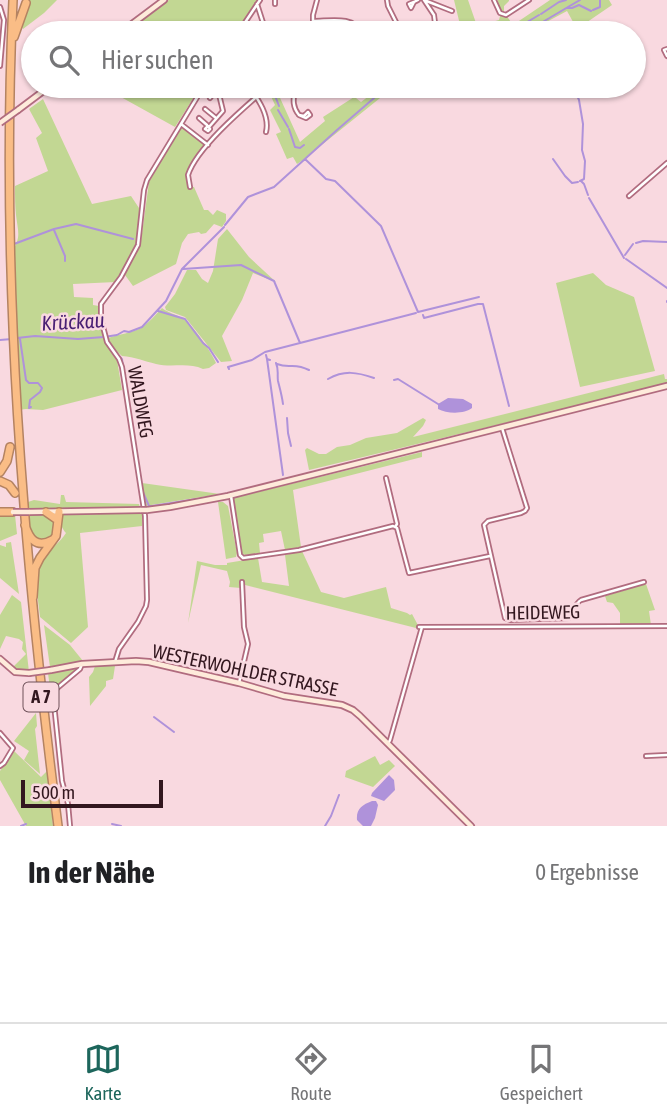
<!DOCTYPE html>
<html lang="de">
<head>
<meta charset="utf-8">
<style>
  body { margin:0; font-family:"Asap Condensed",sans-serif; background:#f6f6f6; color:#202124 }
  .scale { position:absolute; left:21px; bottom:18px; width:142px; box-sizing:border-box; padding-left:7px; border:4px solid #33171f; border-top:0; font-size:19px; line-height:24px; white-space:nowrap; color:#33171f; -webkit-text-stroke:5px #f9d9e0; paint-order:stroke }
  .list { margin:0; padding:0; list-style:none }
  h2 { display:flex; justify-content:space-between; align-items:center; height:91px; margin:0; padding:0 28px; font-size:30px }
  h2 small { font-size:23px; font-weight:400; color:#757577 }
  .icon { flex:none; width:38px; height:38px; fill:none; stroke:currentColor; stroke-width:2; stroke-linecap:round; stroke-linejoin:round }
  .map { position:relative; flex:none; width:667px; height:826px; overflow:hidden }
  .search { position:absolute; background:#fff; box-shadow:0 2px 5px #0004; left:21px; right:21px; top:21px; height:77px; display:flex; align-items:center; gap:18px; box-sizing:border-box; padding:0 24px; border-radius:38px; color:#757577; font-size:26px }
  .sheet { height:196px; background:#fff }
  nav { display:flex; justify-content:space-around; align-items:center; box-sizing:border-box; height:98px; border-top:2px solid #e0e0e0; background:#fff; font-size:19px; color:#757577 }
  nav a { display:grid; justify-items:center; gap:4px }
  nav .on { color:#1d665c }
  .map>svg:first-child { display:block }
</style>
</head>
<body>
<div class="map">
<svg width="667" height="826" viewBox="0 0 667 826">
  <rect width="100%" height="100%" fill="#f9d9e0"/>
  <path fill="#c2d793" d="M30 0H57L44 13 23 29 20 22 27 4Z
    M169 0H257L236 33H124Z
    M454 0H468L477 26 499 20 501 12 497 1 498 0H509V1L504 6V12L513 25 550 0H609L612 5 577 29 567 11 526 33H462Z
    M101 86H201L175 127Z
    M368 86H371L356 98 361 102 382 86H395L303 160 297 164 293 157 287 159 276 134 281 132 270 110 275 105 268 90 276 89 300 142 325 121 323 117 351 99Z
    M43 99 92 204 131 196 141 211 137 244 116 282 73 284 74 297 93 298V305L99 306 98 316 105 342 117 360 122 390 43 410 26 409 18 410 10 253C22 239 18 232 16 215 15 206 15 196 15 186L48 171 36 138 42 133 29 109Z
    M181 127 206 145C197 157 182 171 189 187H194L204 210H208L213 215 217 210 226 214V221L222 227 214 224 206 233 201 234 199 232 188 234 182 243 176 264 133 286 125 275 141 241 149 182Z
    M227 229 249 257 276 282 253 273 242 300 222 336 232 361 221 362 185 317 166 310 165 307 175 294 187 270H196L202 279 208 283 213 271 218 239Z
    M593 273 606 285 634 297 655 371 580 387 556 283Z
    M162 308C168 313 176 314 182 318 193 325 211 351 216 363L209 368 203 369C188 362 172 368 156 364 144 361 135 357 122 356L112 347 108 338C119 334 132 333 141 328 149 323 156 314 162 308Z
    M664 374 665 379H667V384L309 470 305 450 307 448 319 454H326L337 447 350 445 366 438 397 433 423 418 426 420 423 426 413 437Z
    M422 452V457L293 490 301 547 285 550 281 531 263 534 264 542 259 543 260 553 245 555 241 553 233 498Z
    M142 483 220 494 145 506Z
    M61 495H64L66 502 139 504 140 508 28 510V502L34 500 60 504Z
    M218 502H223L228 506 237 553 236 557 226 559Z
    M142 513V526L80 533 88 627 71 643 40 617C38 596 31 570 47 553 54 546 60 542 66 533 62 529 59 521 61 515Z
    M0 514 15 515 17 534 0 541Z
    M27 514H43L53 516 56 524 52 538 35 541 28 527Z
    M11 542 19 594 0 578V545L6 547V543Z
    M302 551 321 592 344 598 386 587 391 608 407 613 410 615 412 614 420 629 245 585 241 588 229 587 230 582 227 571 201 565 188 623 197 561 215 565H227V563L258 558 262 582 289 586 285 555Z
    M646 584 655 610 649 611 651 625 620 624V613L613 603 607 602 605 596Z
    M12 595 21 602 29 672H19L12 668 26 654 22 649 23 642 19 639 6 636 0 649V615Z
    M44 625 70 645 83 661 50 667Z
    M81 665 82 669 51 697 48 673Z
    M95 666H115L113 679 106 681V686L90 706 89 677 93 672Z
    M36 713 37 726 35 729 40 774 24 760 29 751 14 741Z
    M14 751 41 777 47 771 53 826H26L0 780V771Z
    M375 756 380 765 389 760 395 766 373 787 345 777 346 771Z"/>
  <path fill="#af92da" d="M448 398 463 399 472 404V408C465 414 447 414 438 409V404Z
    M389 775 394 780 395 790 384 801 371 796 372 793Z
    M372 801H376L378 805 375 818 371 826H363L357 820C356 809 362 805 372 801Z"/>
  <g fill="none" stroke-linecap="round" stroke-linejoin="round">
    <path stroke="#af92da" stroke-width="2" d="M567 8H572L579 5 591 11
      M593 10 600 7V0
      M541 14 559 2 566 0
      M545 21 550 33
      M503 32 512 31 539 15
      M524 33 580 0
      M573 86 579 100 583 124 582 150 585 161 584 179 580 181
      M272 88 279 106
      M278 110 288 127
      M289 129 295 147 300 148 304 145
      M305 159 326 179 335 181 381 226 418 312 479 297
      M553 159 565 176 572 183 578 182
      M581 181 584 184 588 195
      M589 198 624 258
      M225 225 248 197 274 187 337 130 388 86
      M54 230 65 256V261
      M636 243 643 241 667 242
      M14 244 54 229 76 224 133 239
      M625 255 633 244
      M626 259 667 288
      M183 269 241 265 274 281 300 343 265 352 252 360 228 367 229 369
      M667 301V302
      M158 311 185 319 203 343 209 348 218 362
      M423 315 424 318 478 304H483L509 406
      M17 338 35 336 78 339 104 337 117 335 124 331 129 332 142 327 166 301 182 269 224 227
      M20 339 26 380 29 383H38L42 388 40 392 30 400 29 408 31 407
      M0 340 12 339
      M300 343 416 313
      M114 351 121 358
      M266 355 267 359 270 360
      M122 359 123 367
      M267 359 283 475
      M276 363C279 370 277 374 278 381 280 389 282 396 283 404
      M277 364C290 369 294 362 309 370
      M328 379C344 370 357 372 374 378
      M394 380 398 379 438 404
      M287 418 288 433 291 446
      M142 490 149 506H152L197 499
      M154 717 174 732
      M112 824 121 826
      M21 826 26 824
      M325 826 331 816 339 795"/>
    <defs>
      <path id="street" d="M387 0 388 6 399 28 416 33
        M424 0 434 15 435 23 433 29 427 33
        M424 0 452 11
        M494 0 500 13 506 15 529 0
        M414 2 409 4 411 8 414 2 418 0
        M257 4 265 29 282 27
        M275 4V0
        M0 7 4 20 0 66
        M313 21C330 21 353 15 362 33
        M435 26 445 29 447 33
        M388 27 399 28
        M238 33 260 0
        M313 33V15L317 0
        M667 49 664 50 667 56
        M249 86C258 99 270 116 266 132
        M295 86C294 97 291 105 299 115
        M210 98 218 87
        M205 109 216 118
        M308 112 310 115 306 118 299 115 304 116Z
        M199 118 207 125
        M181 124 208 145
        M208 126 210 129 208 131 205 129Z
        M209 127 223 111 217 86
        M190 187 188 175C197 147 246 106 269 86
        M629 196 667 163
        M502 428 527 508 525 511 521 513 488 521 484 525 505 618 510 620 569 618C575 613 574 604 581 600L644 582
        M386 478 397 524 395 527
        M231 496 240 555 243 558 299 550 393 526 397 528 409 573 490 556
        M419 627 667 626
        M115 662 119 649 138 622 146 606 147 600 145 516 122 367 119 359 107 342 101 319V304L121 277 138 245 144 190 147 180 204 86
        M239 683 248 644 244 627 242 582
        M0 733 13 748 4 763 0 766
        M388 744 390 740 422 627
        M646 756 667 755
        M70 826 68 804 62 781 53 694 55 690 80 669 82 664"/>
      <path id="secondary" d="M120 33 164 0
        M18 110 50 86
        M147 510 170 507 228 496 667 386
        M29 512 141 510
        M0 659 15 672 29 673
        M51 670 82 664 136 661 149 662 239 683 284 696 342 705 353 710 360 716 471 826"/>
      <path id="highway" d="M13 0C0 276 23 553 58 826
        M14 37 26 3
        M0 472 7 461 10 447
        M0 481 9 485 15 493
        M0 512H13
        M46 512 56 519
        M25 525C29 538 36 549 52 540
        M33 597 35 568 40 558 56 536 59 512"/>
    </defs>
    <use href="#street" stroke="#b16c7f" stroke-width="6"/>
    <use href="#secondary" stroke="#b16c7f" stroke-width="8"/>
    <use href="#highway" stroke="#b48362" stroke-width="10"/>
    <use href="#street" stroke="#fff" stroke-width="2.5"/>
    <use href="#secondary" stroke="#feebdb" stroke-width="4.5"/>
    <use href="#highway" stroke="#fabd86" stroke-width="7"/>
    <defs>
      <path id="secondary-bridge" d="M0 123 18 110
        M141 510H147
        M13 512H29
        M29 673 51 670"/>
    </defs>
    <use href="#secondary-bridge" stroke="#b16c7f" stroke-width="8" stroke-linecap="butt"/>
    <use href="#secondary-bridge" stroke="#feebdb" stroke-width="4.5"/>
  </g>
  <g text-anchor="middle" stroke-width="5" stroke-linejoin="round" paint-order="stroke">
    <rect fill="#f9d9e0" stroke="#6e5159" stroke-width="2" x="23.5" y="682.5" width="35" height="29" rx="5"/>
    <g font-size="18" font-weight="bold" fill="#33171f">
      <text x="41" y="703">A 7</text>
    </g>
    <g font-size="19" fill="#33171f" stroke="#f9d9e0">
      <text transform="translate(141 402) rotate(80)" y="7">WALDWEG</text>
      <text transform="translate(543 612) rotate(-1)" y="7">HEIDEWEG</text>
      <text transform="translate(245 670) rotate(12)" y="7">WESTERWOHLDER STRASSE</text>
    </g>
    <g font-size="21" font-style="italic" fill="#4a2074" stroke="#f9d9e0">
      <text transform="translate(73 322) rotate(-3)" y="7">Krückau</text>
    </g>
  </g>
</svg>
<div class="scale">500 m</div>
<div class="search"><svg class="icon" aria-label="search" viewBox="0 0 24 24"><circle cx="10" cy="10" r="6"/><path d="M15 15l6 6"/></svg>Hier suchen</div>
</div>
<section class="sheet">
<h2>In der Nähe<small>0 Ergebnisse</small></h2>
<ul class="list">
</ul>
</section>
<nav>
<a class="on"><svg class="icon" aria-label="map" viewBox="0 0 24 24"><path d="M3 6l6-2 6 2 6-2v14l-6 2-6-2-6 2zM9 4v14M15 6v14"/></svg>Karte</a>
<a><svg class="icon" aria-label="directions" viewBox="0 0 24 24"><path d="M12 3l9 9-9 9-9-9zM9 14v-3h6M13 9l2 2-2 2"/></svg>Route</a>
<a><svg class="icon" aria-label="saved" viewBox="0 0 24 24"><path d="M7 4h10v16l-5-4-5 4z"/></svg>Gespeichert</a>
</nav>
</body>
</html>
